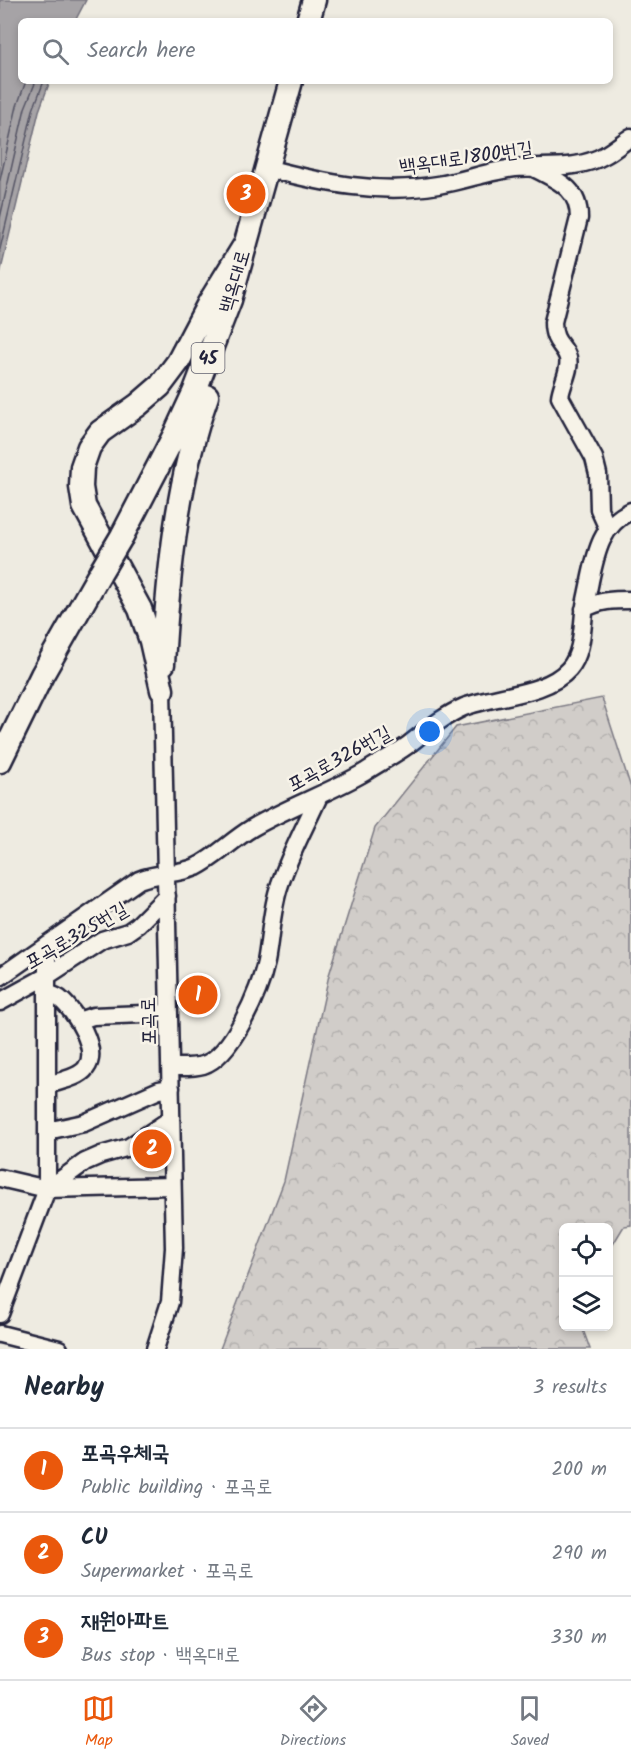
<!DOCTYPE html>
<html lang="en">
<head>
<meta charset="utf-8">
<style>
  body { margin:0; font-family:Kalam,"Poor Story",sans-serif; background:#f6f6f7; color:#1f2937 }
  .controls { position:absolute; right:18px; bottom:18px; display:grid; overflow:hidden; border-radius:9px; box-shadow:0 3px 9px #0003 }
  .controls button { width:54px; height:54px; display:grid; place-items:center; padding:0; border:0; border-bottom:2px solid #e0e1e3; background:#fff; color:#1f2937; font:30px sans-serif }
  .you { position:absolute; left:430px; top:732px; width:21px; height:21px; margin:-15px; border:4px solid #fff; border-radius:50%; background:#1a73e8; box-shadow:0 0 0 9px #1a73e833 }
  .badge { display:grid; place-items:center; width:39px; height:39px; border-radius:50%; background:#ea580c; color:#fff; font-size:20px; font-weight:700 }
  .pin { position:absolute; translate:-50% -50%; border:3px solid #fff; box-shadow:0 2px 6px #0006 }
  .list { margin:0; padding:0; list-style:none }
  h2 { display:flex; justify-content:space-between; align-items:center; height:78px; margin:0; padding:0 24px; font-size:26px }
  h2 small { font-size:20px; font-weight:400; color:#747a83 }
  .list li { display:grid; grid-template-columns:39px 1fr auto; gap:18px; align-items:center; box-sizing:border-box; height:84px; padding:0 24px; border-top:2px solid #e0e1e3 }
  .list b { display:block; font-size:22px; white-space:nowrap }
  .list p { margin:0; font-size:20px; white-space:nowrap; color:#747a83 }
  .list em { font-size:20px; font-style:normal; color:#747a83 }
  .icon { flex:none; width:33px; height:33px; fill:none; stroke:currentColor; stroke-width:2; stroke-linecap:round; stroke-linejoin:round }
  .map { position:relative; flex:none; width:631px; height:1349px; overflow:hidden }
  .search { position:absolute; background:#fff; box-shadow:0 3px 9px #0003; left:18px; right:18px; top:18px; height:66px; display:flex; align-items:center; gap:15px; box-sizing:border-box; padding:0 21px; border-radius:9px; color:#747a83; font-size:22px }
  .sheet { height:330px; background:#fff }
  nav { display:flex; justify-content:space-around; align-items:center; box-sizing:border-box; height:84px; border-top:2px solid #e0e1e3; background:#fff; font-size:16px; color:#747a83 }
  nav a { display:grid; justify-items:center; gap:3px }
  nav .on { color:#ea580c }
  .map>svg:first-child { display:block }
</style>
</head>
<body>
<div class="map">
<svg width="631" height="1349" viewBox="0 0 631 1349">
  <defs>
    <pattern id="forest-crowns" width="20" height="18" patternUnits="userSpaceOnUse" patternTransform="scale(1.5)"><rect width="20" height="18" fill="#d1cdc9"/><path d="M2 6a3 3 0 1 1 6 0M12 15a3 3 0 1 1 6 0" fill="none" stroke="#b3b0ae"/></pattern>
  </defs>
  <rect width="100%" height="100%" fill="#eeebe1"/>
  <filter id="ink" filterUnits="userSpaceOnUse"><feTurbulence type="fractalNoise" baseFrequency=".0167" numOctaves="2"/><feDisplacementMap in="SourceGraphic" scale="12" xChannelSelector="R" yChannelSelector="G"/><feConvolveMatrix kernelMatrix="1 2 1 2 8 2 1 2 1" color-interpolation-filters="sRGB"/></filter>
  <g filter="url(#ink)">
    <path fill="url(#forest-crowns)" stroke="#7a7882" stroke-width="1.5" d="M602 698 631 788V1225L624 1226 609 1251 608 1228H564V1326L582 1327 590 1349H220L284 1181 329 975 375 828 456 727Z"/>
    <path fill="#a6a3a6" stroke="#716f7b" stroke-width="1.5" d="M0 0H86L75 21H21V81H50L39 111 0 274Z"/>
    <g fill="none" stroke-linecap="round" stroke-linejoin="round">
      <path stroke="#575666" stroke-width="1.5" d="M0 180 17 106 26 81
        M0 218 25 108 36 81
        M0 249 33 110 44 81"/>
    </g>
    <path fill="#bbb8b7" stroke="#22223b" stroke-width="1.5" d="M187 984H209V1005H187Z"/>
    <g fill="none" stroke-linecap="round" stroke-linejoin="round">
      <defs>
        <path id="minor" d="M532 167C556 180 579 187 579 218L553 322C553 344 564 344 568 358 571 370 561 385 560 397L594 458 598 474 599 509 608 529
          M266 168C323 183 379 195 438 185 464 181 489 171 515 168 544 165 577 171 605 155 614 150 622 143 631 137
          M584 609C600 600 613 600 631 600
          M0 977 139 880C158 872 177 875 196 867 216 857 232 840 252 828 288 807 329 793 365 772 379 763 394 755 408 745 425 732 443 716 464 707 495 695 546 695 569 669 582 654 582 631 584 613 585 602 588 592 590 581 596 552 602 524 631 511
          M47 993C51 995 57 996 60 999 75 1011 100 1050 86 1068 79 1078 59 1081 48 1085
          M0 1002 47 976 102 940 128 932 138 925 167 896
          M78 1021 93 1016 169 1013
          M170 1067C180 1067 193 1068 203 1065 232 1056 260 990 266 962 271 936 271 909 280 884 290 854 306 825 319 796
          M47 1131 84 1123 159 1090 171 1088
          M0 1178 47 1189 172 1186
          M48 1189 85 1162 101 1155 129 1147 171 1119
          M0 1314 47 1189V944
          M0 1334 59 1349
          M155 1349 170 1302 174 1248 162 690"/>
        <path id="major" d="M308 21 314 0
          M122 536 175 434 194 393 230 300 291 81
          M163 664C168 575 177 480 207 396
          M162 690 151 641 140 609 84 506 81 487 82 467 89 447 100 432 138 405 160 386 178 362 209 303 246 243
          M0 761 42 675 100 573"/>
      </defs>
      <use href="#minor" stroke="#22223b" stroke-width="21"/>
      <use href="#major" stroke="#22223b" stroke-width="27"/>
      <use href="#minor" stroke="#f7f3e8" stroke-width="16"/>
      <use href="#major" stroke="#f7f3e8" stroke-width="22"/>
      <defs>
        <path id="major-bridge" d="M100 573 122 536"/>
      </defs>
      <use href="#major-bridge" stroke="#22223b" stroke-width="27" stroke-linecap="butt"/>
      <use href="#major-bridge" stroke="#f7f3e8" stroke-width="22"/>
    </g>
  </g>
  <g text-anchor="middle" stroke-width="5" stroke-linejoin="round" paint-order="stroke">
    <rect fill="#f7f3e8" stroke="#62616f" stroke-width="1.5" x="191.5" y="343" width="33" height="30" rx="4.5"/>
    <g font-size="18" font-weight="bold" fill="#22223b">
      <text x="208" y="364">45</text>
    </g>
    <g font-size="20" fill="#22223b" stroke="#f7f3e8">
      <text transform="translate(466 157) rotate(-8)" y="7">백옥대로1800번길</text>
      <text transform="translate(234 281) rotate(-74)" y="7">백옥대로</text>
      <text transform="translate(339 758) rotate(-29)" y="7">포곡로326번길</text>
      <text transform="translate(76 935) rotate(-30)" y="7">포곡로325번길</text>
      <text transform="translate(148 1021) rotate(-91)" y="7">포곡로</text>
    </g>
  </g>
</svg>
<div class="controls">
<button><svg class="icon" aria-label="locate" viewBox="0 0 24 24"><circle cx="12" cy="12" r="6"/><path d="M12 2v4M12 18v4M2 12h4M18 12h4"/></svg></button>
<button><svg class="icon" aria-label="layers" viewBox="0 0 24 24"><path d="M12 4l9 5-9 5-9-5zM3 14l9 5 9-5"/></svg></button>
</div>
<div class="you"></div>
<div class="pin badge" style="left:198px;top:995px">1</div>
<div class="pin badge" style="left:152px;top:1149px">2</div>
<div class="pin badge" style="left:246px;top:194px">3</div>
<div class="search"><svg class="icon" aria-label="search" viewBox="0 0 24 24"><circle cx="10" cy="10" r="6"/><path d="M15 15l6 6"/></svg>Search here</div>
</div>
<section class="sheet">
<h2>Nearby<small>3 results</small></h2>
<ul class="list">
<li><span class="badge">1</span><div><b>포곡우체국</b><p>Public building · 포곡로</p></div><em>200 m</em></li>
<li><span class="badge">2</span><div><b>CU</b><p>Supermarket · 포곡로</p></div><em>290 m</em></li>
<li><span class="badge">3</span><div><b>재원아파트</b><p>Bus stop · 백옥대로</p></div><em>330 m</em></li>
</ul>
</section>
<nav>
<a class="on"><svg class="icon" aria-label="map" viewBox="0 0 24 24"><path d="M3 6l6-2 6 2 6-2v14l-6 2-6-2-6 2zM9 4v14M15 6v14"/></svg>Map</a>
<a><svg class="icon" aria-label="directions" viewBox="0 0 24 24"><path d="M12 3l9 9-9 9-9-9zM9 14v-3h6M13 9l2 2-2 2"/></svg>Directions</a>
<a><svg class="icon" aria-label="saved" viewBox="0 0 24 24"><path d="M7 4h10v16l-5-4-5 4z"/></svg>Saved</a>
</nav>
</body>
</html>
